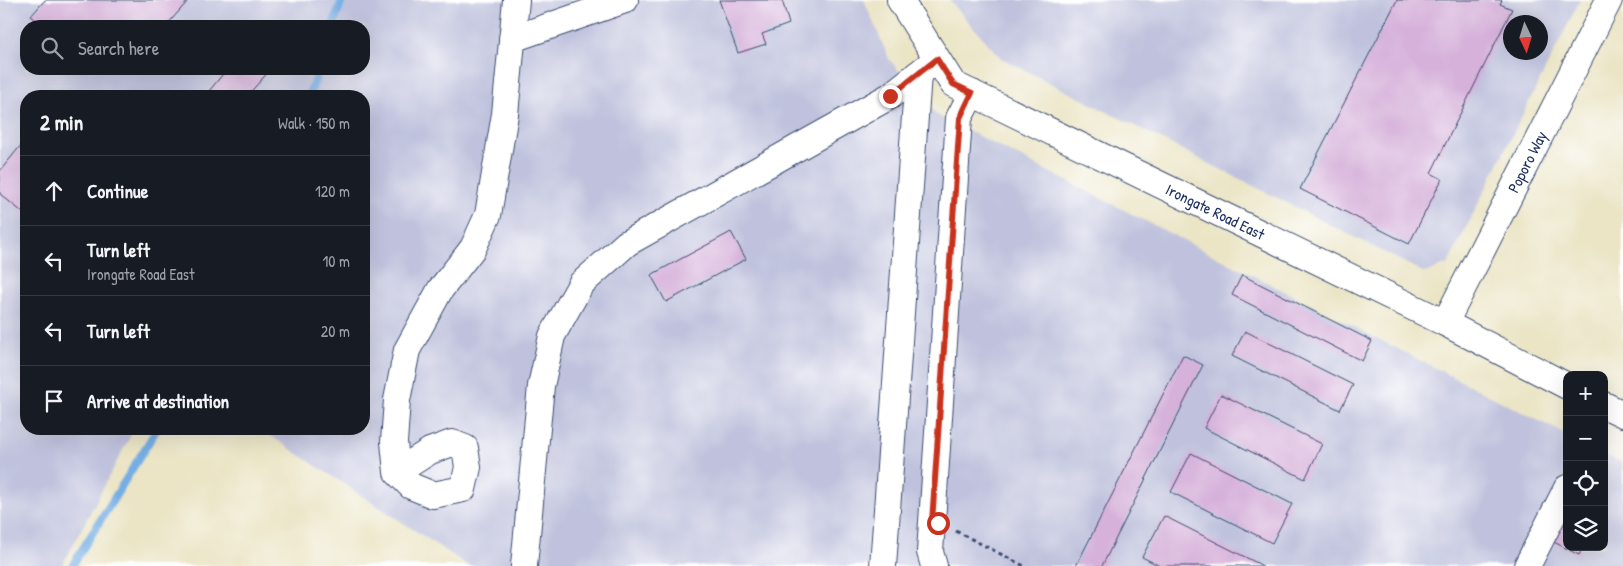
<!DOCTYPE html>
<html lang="en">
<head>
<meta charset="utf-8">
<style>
  body { margin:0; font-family:"Patrick Hand",sans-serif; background:#242831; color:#f1f3f6 }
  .controls { position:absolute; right:15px; bottom:15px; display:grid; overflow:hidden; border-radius:10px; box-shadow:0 5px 20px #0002 }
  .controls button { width:45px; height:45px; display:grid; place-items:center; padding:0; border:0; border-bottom:1px solid #363941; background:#171b24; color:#f1f3f6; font:25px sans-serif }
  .compass { position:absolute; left:1503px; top:15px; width:45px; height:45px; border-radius:50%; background:#171b24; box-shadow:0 5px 20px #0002; rotate:176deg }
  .stop { position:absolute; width:15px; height:15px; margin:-11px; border:4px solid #c8321e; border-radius:50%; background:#fff }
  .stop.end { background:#c8321e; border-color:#fff; box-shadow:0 1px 5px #0008 }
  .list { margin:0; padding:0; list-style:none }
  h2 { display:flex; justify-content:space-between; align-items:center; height:65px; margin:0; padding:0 20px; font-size:21px }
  h2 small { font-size:16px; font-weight:400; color:#9ea1a6 }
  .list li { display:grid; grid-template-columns:32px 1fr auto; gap:15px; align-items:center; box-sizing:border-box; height:70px; padding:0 20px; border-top:1px solid #363941 }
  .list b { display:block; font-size:19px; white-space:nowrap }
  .list p { margin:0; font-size:16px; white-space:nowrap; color:#9ea1a6 }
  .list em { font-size:16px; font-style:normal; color:#9ea1a6 }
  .icon { flex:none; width:28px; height:28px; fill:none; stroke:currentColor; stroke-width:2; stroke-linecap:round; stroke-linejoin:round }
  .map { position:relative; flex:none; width:1623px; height:566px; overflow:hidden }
  .search { position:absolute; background:#171b24; box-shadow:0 5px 20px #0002; left:20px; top:20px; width:350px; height:55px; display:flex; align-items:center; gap:12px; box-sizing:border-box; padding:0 18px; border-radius:20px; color:#9ea1a6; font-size:19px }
  .panel { position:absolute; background:#171b24; box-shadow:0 5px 20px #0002; left:20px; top:90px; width:350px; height:345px; border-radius:20px }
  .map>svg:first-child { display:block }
</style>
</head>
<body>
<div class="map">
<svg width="1623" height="566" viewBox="0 0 1623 566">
  <rect width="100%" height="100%" fill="#fff"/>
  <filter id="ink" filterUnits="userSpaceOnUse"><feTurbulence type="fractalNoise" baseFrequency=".02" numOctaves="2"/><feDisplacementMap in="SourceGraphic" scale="10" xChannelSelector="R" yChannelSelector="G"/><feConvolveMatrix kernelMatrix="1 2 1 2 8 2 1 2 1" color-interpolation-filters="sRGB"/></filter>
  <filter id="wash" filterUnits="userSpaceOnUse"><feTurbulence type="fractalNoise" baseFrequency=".0096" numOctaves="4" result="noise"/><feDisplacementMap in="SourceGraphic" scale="20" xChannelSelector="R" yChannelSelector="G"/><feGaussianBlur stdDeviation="1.12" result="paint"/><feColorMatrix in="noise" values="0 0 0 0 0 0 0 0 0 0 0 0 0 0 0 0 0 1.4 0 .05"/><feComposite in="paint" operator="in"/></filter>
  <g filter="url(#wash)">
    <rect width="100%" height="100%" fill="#ebe5c6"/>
    <path fill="#c0c2dd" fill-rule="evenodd" d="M0 0H864L889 59 937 115 1567 435V547H1604V454L1623 463V566H469L260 429H364V96H26V429H134L62 566H0ZM26 26H364V69H26Z
      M949 0H1580L1448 264 1425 273 1001 58ZM1510 22H1540V52H1510Z"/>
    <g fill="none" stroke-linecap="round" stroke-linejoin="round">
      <path stroke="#74aee4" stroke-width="8" d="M333 26 342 0
        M309 96 319 69
        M72 566 157 429"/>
    </g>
    <g id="blocks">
      <path fill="#d6b1da" d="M45 0H185L187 2 166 26H44L31 16Z
        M719 0H782L789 24 762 34 766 44 738 53Z
        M1397 0H1502L1500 4 1512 9 1431 173 1442 179 1409 244 1300 189Z
        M227 69H269L270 70 247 96H205Z
        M26 139V215L0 194V171Z
        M731 232 746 259 666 302 651 275Z
        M1242 275 1372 341 1362 361 1232 295Z
        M1245 331 1353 385 1340 410 1232 356Z
        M1183 355 1203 365 1102 566H1076Z
        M1221 394 1322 444 1305 479 1204 428Z
        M1191 453 1292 504 1272 543 1171 492Z
        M1567 513V547H1583L1579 555 1552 541Z
        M1164 516 1263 566H1160L1142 557Z"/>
    </g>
  </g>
  <g filter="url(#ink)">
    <use href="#blocks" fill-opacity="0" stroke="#3a4a6e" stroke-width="1"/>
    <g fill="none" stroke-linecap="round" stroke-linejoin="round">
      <defs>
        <g id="minor">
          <path id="s1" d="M900 0 953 84 1445 323 1567 386"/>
          <path d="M512 39 625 0"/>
          <path id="s2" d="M1445 323 1609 0"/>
          <path d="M1604 405 1623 414"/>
          <path d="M397 472 430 451 452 443 465 448 468 467 463 489 433 495 411 486 397 472 394 442 397 400 407 350 440 290 473 248 488 215 505 114 516 0"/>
          <path d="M524 566 541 386 552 336 581 284 627 243 890 96 937 59"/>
          <path d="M883 566 918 74"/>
          <path d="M934 566 930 552 959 118 972 93"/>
          <path d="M1527 566 1567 488"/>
        </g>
      </defs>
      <use href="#minor" stroke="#3a4a6e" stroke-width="28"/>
      <path stroke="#3a4a6e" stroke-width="3" stroke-dasharray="4 4" stroke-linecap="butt" d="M956 531 1024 566"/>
      <use href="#minor" stroke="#fff" stroke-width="26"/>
    </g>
  </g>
  <g fill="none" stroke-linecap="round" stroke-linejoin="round" filter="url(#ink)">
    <path stroke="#c8321e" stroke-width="6" d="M890 96 937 59 953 84 972 93 960 118 932 522 938 523"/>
  </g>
  <g text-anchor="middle" stroke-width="4" stroke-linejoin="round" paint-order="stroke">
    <g font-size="16" fill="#1b2f5e" stroke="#fff">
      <text dy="6" stroke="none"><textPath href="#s2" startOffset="181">Poporo Way</textPath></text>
      <text dy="6" stroke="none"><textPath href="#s1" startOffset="391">Irongate Road East</textPath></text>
    </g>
  </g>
</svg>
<div class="controls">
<button>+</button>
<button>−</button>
<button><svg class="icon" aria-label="locate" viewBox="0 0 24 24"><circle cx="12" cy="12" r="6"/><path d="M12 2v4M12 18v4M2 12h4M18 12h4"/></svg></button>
<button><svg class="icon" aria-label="layers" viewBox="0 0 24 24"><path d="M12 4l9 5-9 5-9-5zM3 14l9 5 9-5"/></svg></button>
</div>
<svg class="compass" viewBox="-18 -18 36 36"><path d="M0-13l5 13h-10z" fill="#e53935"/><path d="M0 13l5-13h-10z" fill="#9ea1a6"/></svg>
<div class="stop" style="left:938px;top:523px"></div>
<div class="stop end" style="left:890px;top:96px"></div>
<div class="search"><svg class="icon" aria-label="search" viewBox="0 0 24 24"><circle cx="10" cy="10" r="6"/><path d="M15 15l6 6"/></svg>Search here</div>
<section class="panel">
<h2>2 min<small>Walk · 150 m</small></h2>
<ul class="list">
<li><svg class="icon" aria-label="ahead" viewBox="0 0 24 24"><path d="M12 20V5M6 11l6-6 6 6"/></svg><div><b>Continue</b></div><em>120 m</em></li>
<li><svg class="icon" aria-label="left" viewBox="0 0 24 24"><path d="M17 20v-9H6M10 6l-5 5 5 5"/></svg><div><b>Turn left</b><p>Irongate Road East</p></div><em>10 m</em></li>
<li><svg class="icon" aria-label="left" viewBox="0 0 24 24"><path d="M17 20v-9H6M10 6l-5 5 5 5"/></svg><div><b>Turn left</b></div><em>20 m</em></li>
<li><svg class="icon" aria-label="arrive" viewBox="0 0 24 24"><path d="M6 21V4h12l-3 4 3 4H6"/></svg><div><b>Arrive at destination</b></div></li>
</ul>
</section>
</div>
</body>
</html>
